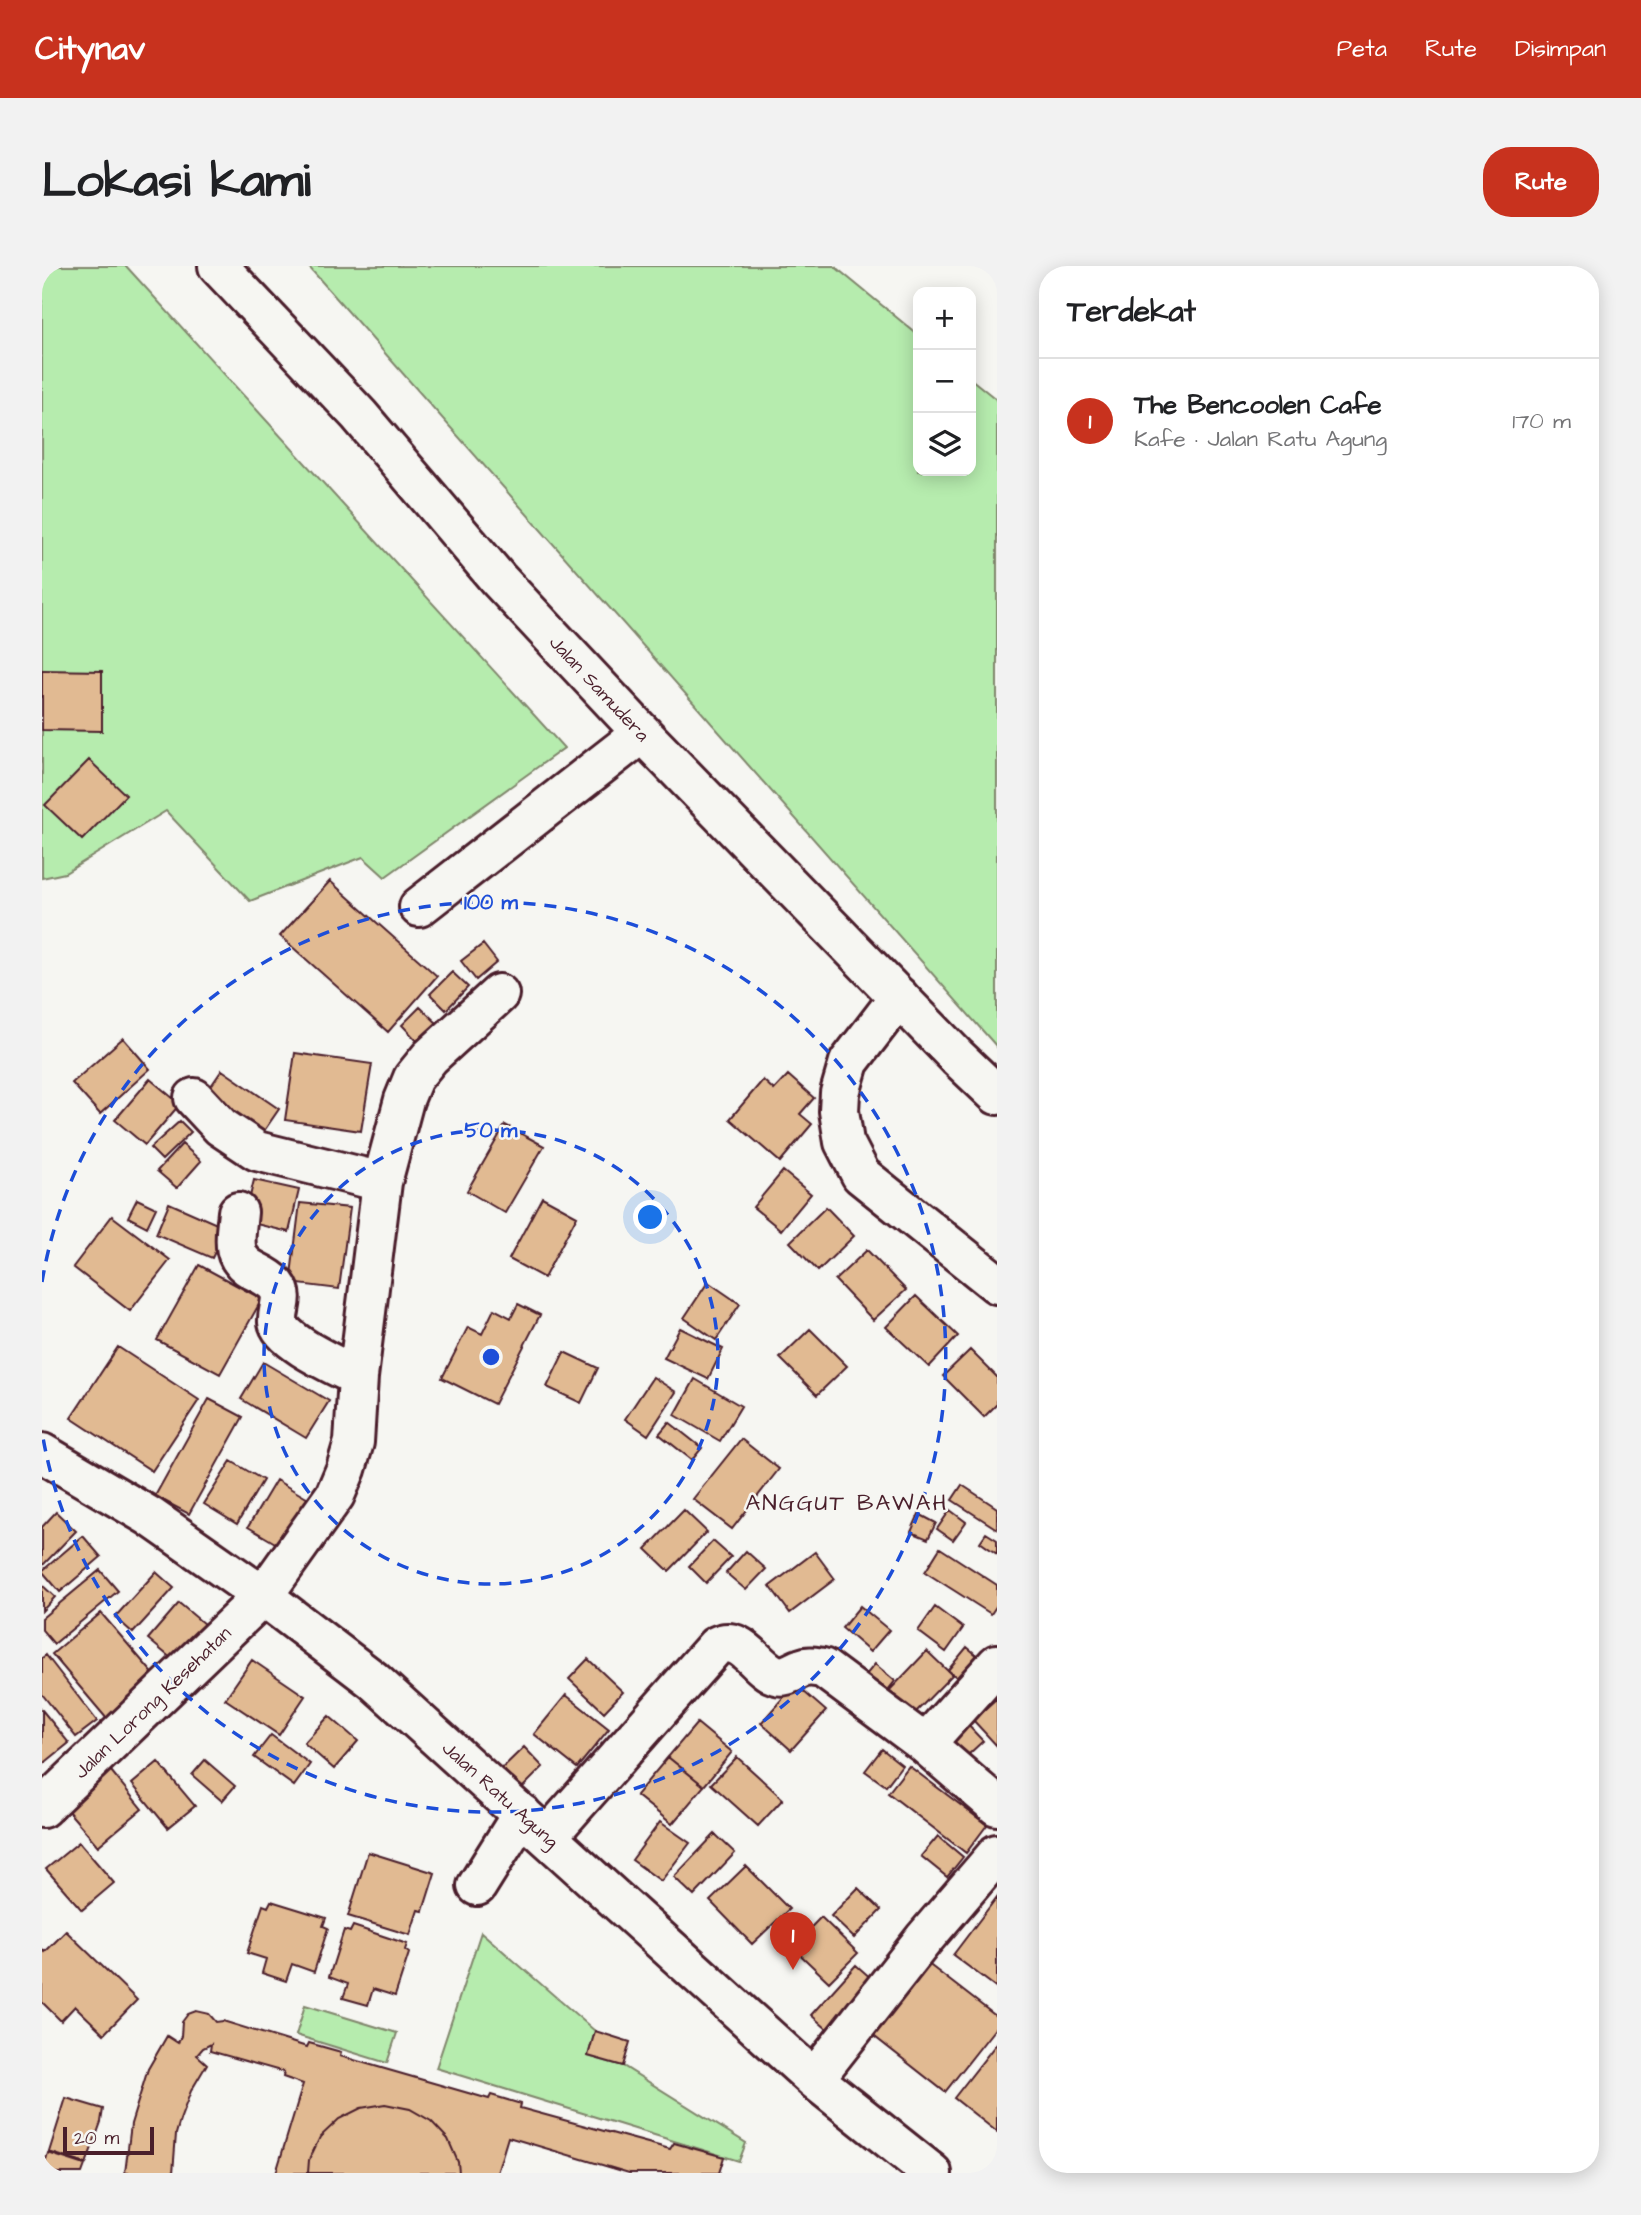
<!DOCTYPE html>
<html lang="id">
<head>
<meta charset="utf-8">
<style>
  body { margin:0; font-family:"Architects Daughter",sans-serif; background:#f2f2f2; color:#202124 }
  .controls { position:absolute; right:21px; top:21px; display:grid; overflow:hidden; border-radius:14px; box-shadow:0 4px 18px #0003 }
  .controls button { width:63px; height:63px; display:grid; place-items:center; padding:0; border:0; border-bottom:2px solid #e0e0e0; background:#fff; color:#202124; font:35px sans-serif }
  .scale { position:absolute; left:21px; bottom:18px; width:91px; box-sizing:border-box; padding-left:7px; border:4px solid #4a1f2b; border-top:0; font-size:19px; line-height:24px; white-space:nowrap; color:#4a1f2b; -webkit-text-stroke:5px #f6f6f2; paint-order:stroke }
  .you { position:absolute; left:609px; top:952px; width:24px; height:24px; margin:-18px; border:5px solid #fff; border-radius:50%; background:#1a73e8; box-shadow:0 0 0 10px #1a73e833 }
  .badge { display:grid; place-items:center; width:46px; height:46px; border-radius:50%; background:#c8321e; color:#fff; font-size:23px; font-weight:700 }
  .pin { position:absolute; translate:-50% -58px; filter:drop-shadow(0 2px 4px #0008) }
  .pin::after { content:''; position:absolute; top:37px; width:24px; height:21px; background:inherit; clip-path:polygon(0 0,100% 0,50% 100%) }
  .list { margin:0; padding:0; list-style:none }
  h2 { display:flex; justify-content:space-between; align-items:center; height:91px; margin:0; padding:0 28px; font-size:30px }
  h2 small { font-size:23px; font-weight:400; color:#757577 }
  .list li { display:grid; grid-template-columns:46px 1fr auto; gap:21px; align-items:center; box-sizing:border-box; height:126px; padding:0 28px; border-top:2px solid #e0e0e0 }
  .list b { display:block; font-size:26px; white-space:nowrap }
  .list p { margin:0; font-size:23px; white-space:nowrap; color:#757577 }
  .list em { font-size:23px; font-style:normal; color:#757577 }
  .icon { flex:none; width:38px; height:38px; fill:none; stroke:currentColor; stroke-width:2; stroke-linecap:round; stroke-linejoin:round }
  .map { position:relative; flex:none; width:955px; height:1907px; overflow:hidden; border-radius:28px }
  header { display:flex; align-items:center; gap:42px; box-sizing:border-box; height:98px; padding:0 35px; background:#c8321e; color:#fff }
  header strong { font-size:33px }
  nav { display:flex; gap:38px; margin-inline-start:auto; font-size:24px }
  .intro { display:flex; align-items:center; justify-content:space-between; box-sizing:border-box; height:168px; padding:0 42px }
  h1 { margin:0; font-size:49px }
  .button { padding:18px 32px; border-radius:28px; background:#c8321e; color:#fff; font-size:24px; font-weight:700 }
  main { display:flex; gap:42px; padding:0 42px }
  aside { flex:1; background:#fff; border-radius:28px; box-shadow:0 4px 18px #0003 }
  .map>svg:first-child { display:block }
</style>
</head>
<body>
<header>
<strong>Citynav</strong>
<nav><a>Peta</a><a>Rute</a><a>Disimpan</a></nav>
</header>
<div class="intro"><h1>Lokasi kami</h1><a class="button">Rute</a></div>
<main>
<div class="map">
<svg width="955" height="1907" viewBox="0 0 955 1907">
  <rect width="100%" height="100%" fill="#f6f6f2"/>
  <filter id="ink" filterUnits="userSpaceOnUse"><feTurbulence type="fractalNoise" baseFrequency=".0143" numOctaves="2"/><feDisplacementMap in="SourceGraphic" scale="14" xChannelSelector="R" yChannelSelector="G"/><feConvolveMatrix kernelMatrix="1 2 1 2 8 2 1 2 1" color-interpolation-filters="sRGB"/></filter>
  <g filter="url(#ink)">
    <path fill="#b6ecae" stroke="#80866c" stroke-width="2" d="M0 0H84L522 482 343 611 321 591 208 635 124 545 23 607 0 612Z
      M266 0H792L876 69V205H929V113L955 134V781Z
      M439 1666 553 1765 546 1790 581 1800 704 1877 697 1895 394 1802Z
      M263 1739 355 1767 345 1797 254 1769Z"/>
    <path fill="#e1ba92" stroke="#4a1f2b" stroke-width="2" d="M0 404 60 405V465L0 464Z
      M47 494 84 529 40 574 3 539Z
      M288 615 395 710 346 766 238 670Z
      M441 678 455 696 434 714 419 695Z
      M410 706 426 721 404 744 388 728Z
      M378 741 397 759 378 778 360 759Z
      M81 772 108 803 58 848 30 817Z
      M253 787 330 798 319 865 243 854Z
      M180 804 237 843 215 875 158 836Z
      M746 809 772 832 758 848 770 858 738 896 688 853 721 814 732 824Z
      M108 813 138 838 103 879 73 854Z
      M138 855 149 866 120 894 108 882Z
      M463 859 502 880 463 947 425 925Z
      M140 878 159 895 135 922 115 905Z
      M741 905 769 928 739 964 711 941Z
      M212 914 257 924 247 966 202 955Z
      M500 931 535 950 502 1012 467 993Z
      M95 933 114 942 105 961 86 951Z
      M127 937 184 962 170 992 114 968Z
      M258 937 308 942 297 1023 248 1017Z
      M784 941 812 970 776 1005 748 976Z
      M70 950 128 994 88 1045 31 1001Z
      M825 984 864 1024 831 1054 793 1014Z
      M157 999 220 1033 178 1108 115 1074Z
      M666 1016 698 1038 674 1074 642 1052Z
      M874 1030 916 1070 887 1101 844 1061Z
      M476 1038 498 1049 452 1138 400 1112 426 1061 440 1068 452 1043 469 1052Z
      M638 1062 681 1083 666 1113 622 1092Z
      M768 1063 805 1100 775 1129 738 1092Z
      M76 1081 157 1134 110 1205 29 1152Z
      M928 1084 955 1111V1138L942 1151 901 1110Z
      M522 1086 556 1102 539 1137 505 1121Z
      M221 1096 287 1135 264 1172 199 1133Z
      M611 1111 634 1126 606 1169 583 1153Z
      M653 1113 699 1140 678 1175 633 1149Z
      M167 1133 201 1151 147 1248 113 1230Z
      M627 1156 660 1182 650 1194 617 1168Z
      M699 1173 737 1203 690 1263 651 1233Z
      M189 1195 221 1214 195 1258 162 1238Z
      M234 1214 268 1234 240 1281 206 1261Z
      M920 1219 955 1242V1263L910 1234Z
      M642 1244 665 1266 627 1305 604 1283Z
      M908 1244 924 1256 911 1274 895 1263Z
      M14 1246 34 1265 0 1300V1261Z
      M877 1248 894 1257 886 1273 869 1266Z
      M944 1267 955 1274V1288L938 1276Z
      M41 1270 59 1291 18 1326 0 1305Z
      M671 1275 689 1291 664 1317 647 1300Z
      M898 1282 955 1319V1339L949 1348 883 1306Z
      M704 1285 724 1303 704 1324 684 1307Z
      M773 1286 793 1313 748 1347 728 1320Z
      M58 1304 76 1325 12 1378 0 1364V1352Z
      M114 1306 132 1322 91 1367 73 1351Z
      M0 1319 13 1331 0 1345Z
      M137 1337 168 1363 137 1399 106 1373Z
      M818 1340 847 1364 828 1386 800 1362Z
      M893 1341 921 1362 904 1386 876 1365Z
      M59 1347 114 1411 65 1453 10 1388Z
      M925 1381 949 1401 930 1424 906 1404Z
      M885 1385 910 1409 870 1450 845 1427Z
      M4 1389 55 1455 34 1471 0 1428V1392Z
      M546 1393 581 1426 562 1446 527 1413Z
      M210 1394 263 1430 237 1469 183 1433Z
      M833 1398 853 1415 834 1439 813 1422Z
      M753 1418 784 1445 749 1484 719 1457Z
      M524 1429 567 1463 535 1502 492 1468Z
      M955 1432V1480L931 1454Z
      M0 1444 27 1477 0 1499Z
      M287 1450 316 1475 292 1503 262 1477Z
      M922 1455 941 1475 912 1502 893 1482Z
      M655 1457 690 1486 662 1520 626 1491Z
      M229 1469 268 1498 252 1520 212 1491Z
      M482 1481 501 1501 470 1532 450 1512Z
      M840 1483 860 1499 844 1520 823 1505Z
      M626 1491 662 1520 630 1558 594 1529Z
      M695 1491 741 1533 716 1560 669 1518Z
      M163 1494 193 1520 180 1535 150 1509Z
      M116 1496 153 1540 126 1562 90 1518Z
      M65 1500 100 1543 56 1580 20 1538Z
      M867 1500 945 1559 924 1587 846 1527Z
      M618 1556 648 1577 619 1615 590 1594Z
      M673 1568 693 1587 652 1630 632 1611Z
      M896 1570 921 1591 905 1611 879 1590Z
      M37 1576 72 1617 40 1644 4 1603Z
      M326 1586 393 1607 381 1645 376 1644 368 1669 306 1650Z
      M704 1600 747 1643 710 1678 668 1635Z
      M816 1622 839 1644 812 1672 789 1650Z
      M955 1631V1722L911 1689Z
      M229 1635 284 1652 281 1660 286 1662 272 1706 250 1698 244 1715 220 1707 224 1693 205 1687 221 1639 226 1641Z
      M779 1651 816 1687 787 1716 750 1681Z
      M311 1660 365 1678 363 1684 367 1687 353 1730 331 1723 326 1739 301 1732 306 1718 287 1711 302 1664 308 1666Z
      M24 1665 95 1734 62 1768 33 1740 19 1755 0 1736V1683L3 1686Z
      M876 1690 955 1751V1760L903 1826 819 1760Z
      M814 1699 830 1713 785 1763 769 1749Z
      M154 1745 167 1748 174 1756 181 1755 265 1781 267 1777 299 1786 298 1790 447 1833 449 1829 479 1838 478 1842 628 1883 632 1877 682 1891 677 1907H587L466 1871 455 1907H234L261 1818 241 1811 242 1806 168 1785 169 1778 161 1782 155 1789 165 1798 149 1825 138 1854 134 1868 131 1907H83L89 1858 106 1803 125 1770 136 1777 139 1770 140 1756 146 1748Z
      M553 1765 588 1776 581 1800 546 1790Z
      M955 1777V1866L912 1832Z
      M24 1832 61 1843 59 1856 44 1898 7 1886Z
      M343 1838 368 1843 389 1855 406 1873 416 1896 417 1907H266L267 1894 278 1871 297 1853 319 1842Z
      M6 1887 43 1899 40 1907H0Z"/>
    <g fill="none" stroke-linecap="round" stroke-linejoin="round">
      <defs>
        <path id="minor" d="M377 641 600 467
          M857 731 807 796 798 827 797 845 802 876 819 909 955 1018
          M152 832 179 861 215 885 340 916
          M196 946C194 970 187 991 211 1004 219 1008 228 1012 234 1019 244 1032 235 1042 236 1056 239 1076 298 1101 316 1111
          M0 1187 107 1250 221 1330 331 1414 772 1813 890 1907
          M883 1478 955 1398
          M0 1542 221 1330 293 1229 304 1203 312 1176 316 1111 340 916 362 834 371 812 388 791 457 728
          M506 1570 674 1380C701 1367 713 1402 734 1409 744 1412 751 1405 760 1402 767 1399 774 1401 781 1402L883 1478 955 1540
          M435 1620 480 1548
          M772 1813 882 1673 955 1588"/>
        <path id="major" d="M176 0 317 149 456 313 600 467 915 791 955 829"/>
      </defs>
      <use href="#minor" stroke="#4a1f2b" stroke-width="44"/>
      <use href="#major" stroke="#4a1f2b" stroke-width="44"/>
      <use href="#minor" stroke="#f6f6f2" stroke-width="38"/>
      <use href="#major" stroke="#f6f6f2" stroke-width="38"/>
    </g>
  </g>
  <g fill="none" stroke="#1d4ed8" stroke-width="3.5" stroke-dasharray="12 9">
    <circle cx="449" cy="1091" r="227"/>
    <path d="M0 1016A455 455 0 1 1 0 1166"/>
  </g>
  <g text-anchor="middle" stroke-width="5" stroke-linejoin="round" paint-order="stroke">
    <g font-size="19" fill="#4a1f2b" stroke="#f6f6f2">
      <text transform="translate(558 422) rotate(47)" y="7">Jalan Samudera</text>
      <text transform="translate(110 1436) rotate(-44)" y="7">Jalan Lorong Kesehatan</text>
      <text transform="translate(459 1528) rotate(42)" y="7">Jalan Ratu Agung</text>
    </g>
    <g font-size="23" letter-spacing="2" fill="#4a1f2b" stroke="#f6f6f2">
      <text x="805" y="1244">ANGGUT BAWAH</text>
    </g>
  </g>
  <circle cx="449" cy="1091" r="10" fill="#1d4ed8" stroke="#f6f6f2" stroke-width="3.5"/>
  <g font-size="21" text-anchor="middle" font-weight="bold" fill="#1d4ed8" stroke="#f6f6f2" stroke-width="5" stroke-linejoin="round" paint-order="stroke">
    <text x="449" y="643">100 m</text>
    <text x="449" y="871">50 m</text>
  </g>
</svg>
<div class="controls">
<button>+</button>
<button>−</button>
<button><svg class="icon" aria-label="layers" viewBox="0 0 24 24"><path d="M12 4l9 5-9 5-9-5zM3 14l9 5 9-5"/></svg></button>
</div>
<div class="scale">20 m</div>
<div class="you"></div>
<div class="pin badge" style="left:751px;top:1704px">1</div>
</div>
<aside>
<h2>Terdekat<small></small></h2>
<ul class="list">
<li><span class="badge">1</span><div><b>The Bencoolen Cafe</b><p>Kafe · Jalan Ratu Agung</p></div><em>170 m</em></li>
</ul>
</aside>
</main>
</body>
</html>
